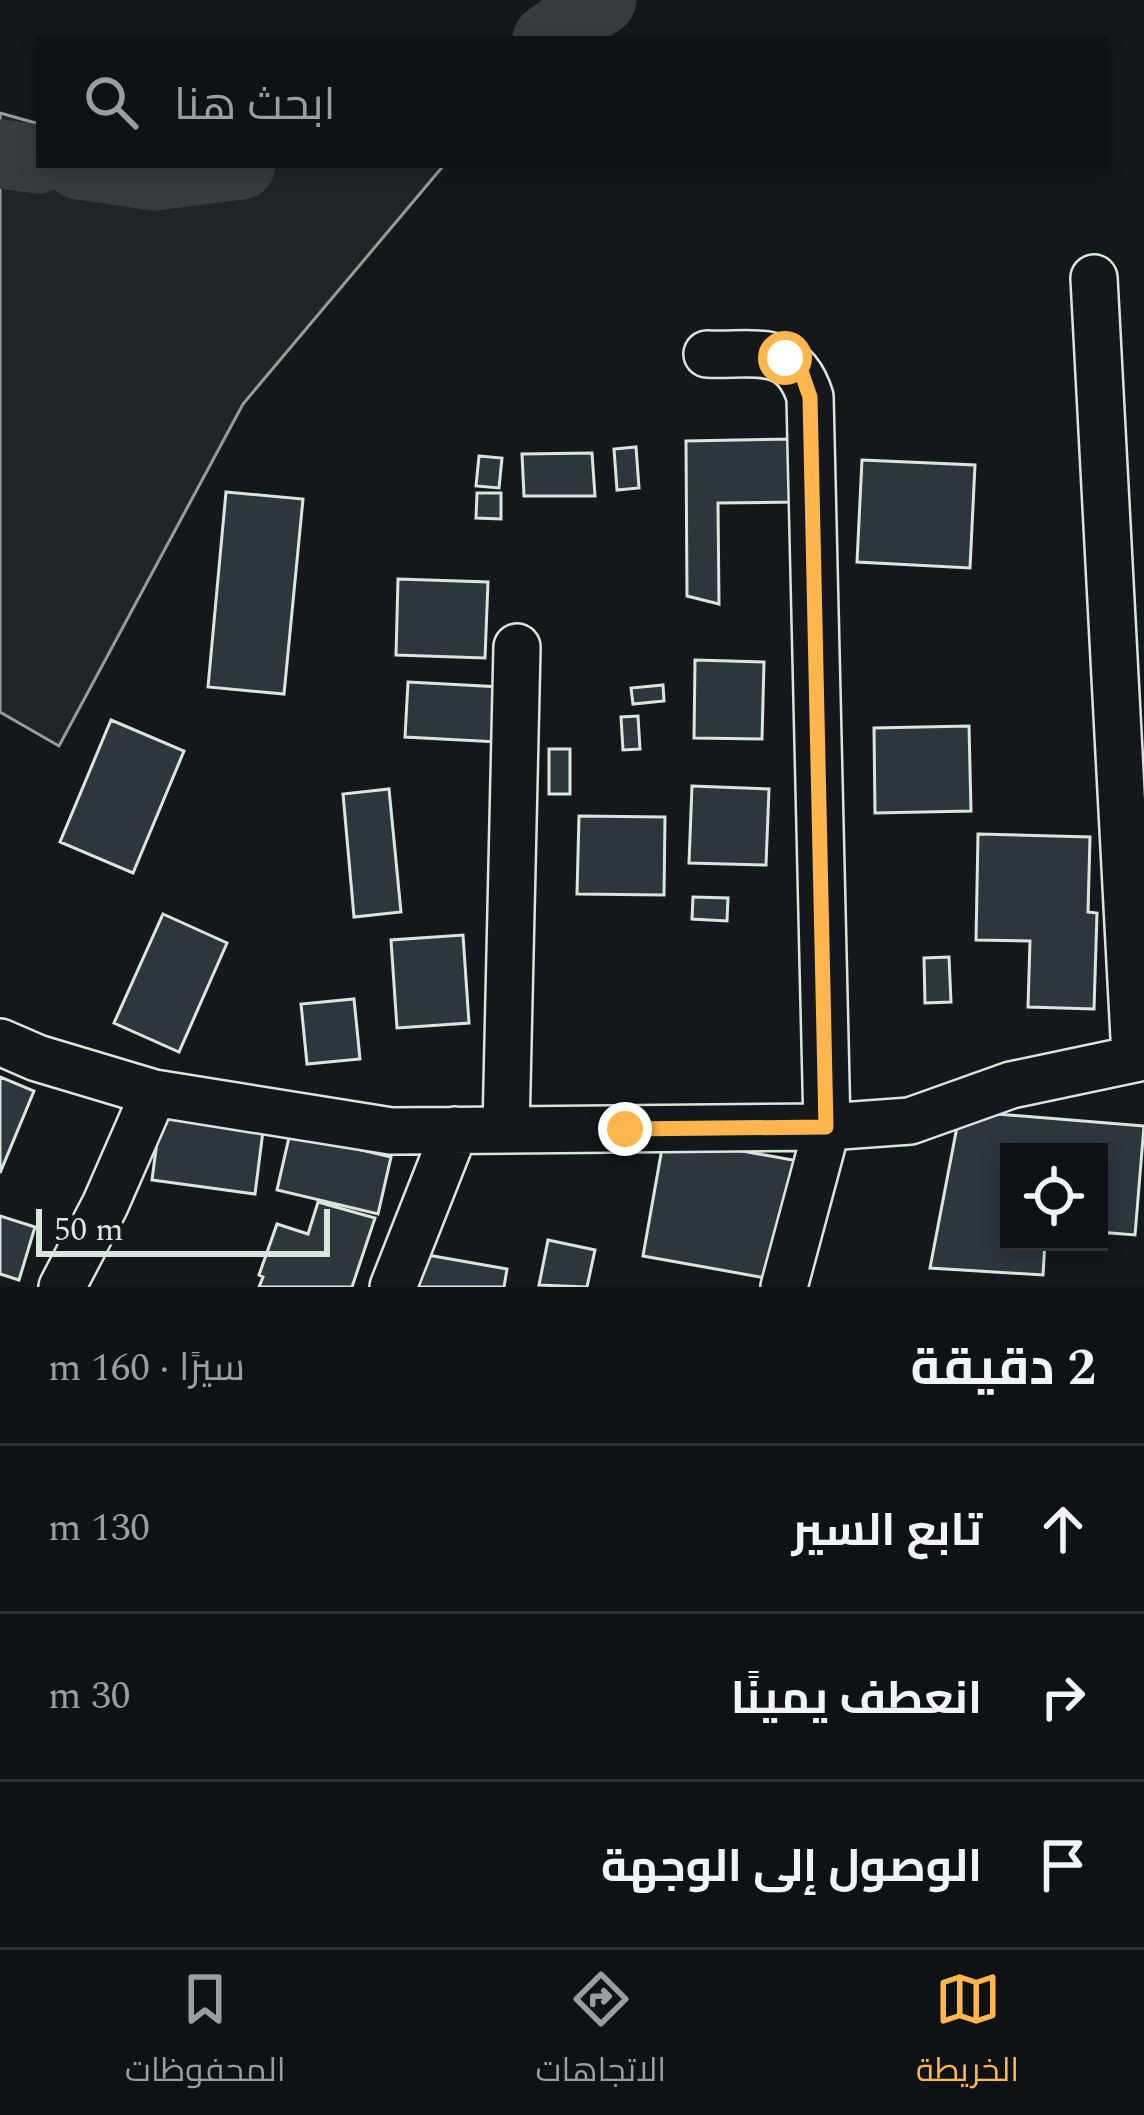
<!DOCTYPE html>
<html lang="ar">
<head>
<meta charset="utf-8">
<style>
  body { margin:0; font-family:Spectral,Cairo,serif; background:#1d2022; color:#f1f3f6; direction:rtl }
  .controls { position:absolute; right:36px; bottom:36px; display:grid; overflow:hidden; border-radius:0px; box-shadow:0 6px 18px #0003 }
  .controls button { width:108px; height:108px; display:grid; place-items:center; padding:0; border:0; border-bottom:3px solid #2f3234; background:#0f1215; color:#f1f3f6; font:60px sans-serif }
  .scale { position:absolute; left:36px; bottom:30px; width:294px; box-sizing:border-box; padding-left:12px; border:6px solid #d8e6dc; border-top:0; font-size:33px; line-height:42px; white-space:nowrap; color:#d8e6dc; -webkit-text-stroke:9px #14181c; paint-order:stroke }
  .stop { position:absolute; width:36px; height:36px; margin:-27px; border:9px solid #ffb74d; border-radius:50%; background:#fff }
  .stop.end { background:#ffb74d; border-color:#fff; box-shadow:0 3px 12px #0008 }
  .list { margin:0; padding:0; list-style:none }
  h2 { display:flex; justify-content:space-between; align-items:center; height:156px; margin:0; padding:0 48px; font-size:51px }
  h2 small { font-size:39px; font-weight:400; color:#9b9ea0 }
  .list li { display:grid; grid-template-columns:78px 1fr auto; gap:36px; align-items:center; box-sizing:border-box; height:168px; padding:0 48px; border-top:3px solid #2f3234 }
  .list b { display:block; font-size:45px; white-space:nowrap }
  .list em { font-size:39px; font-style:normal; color:#9b9ea0 }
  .icon { flex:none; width:66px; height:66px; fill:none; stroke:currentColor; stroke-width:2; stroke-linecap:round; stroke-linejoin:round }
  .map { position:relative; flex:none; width:1144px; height:1287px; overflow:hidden; direction:ltr }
  .search { position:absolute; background:#0f1215; box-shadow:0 6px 18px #0003; left:36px; right:36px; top:36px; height:132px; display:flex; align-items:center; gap:30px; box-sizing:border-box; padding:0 42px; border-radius:0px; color:#9b9ea0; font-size:45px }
  .sheet { height:660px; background:#0f1215 }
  nav { display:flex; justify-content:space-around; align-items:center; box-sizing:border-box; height:168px; border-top:3px solid #2f3234; background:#0f1215; font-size:33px; color:#9b9ea0 }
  nav a { display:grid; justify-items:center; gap:6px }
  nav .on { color:#ffb74d }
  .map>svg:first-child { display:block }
</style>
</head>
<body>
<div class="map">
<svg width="1144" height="1287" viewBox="0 0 1144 1287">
  <rect width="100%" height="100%" fill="#14181c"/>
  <path fill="#202428" stroke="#939e99" stroke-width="3" d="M0 113 39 124V165H444L243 404 59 746 0 712Z"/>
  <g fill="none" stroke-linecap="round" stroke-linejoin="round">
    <path stroke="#363b3e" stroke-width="69" d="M547 39 602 0
      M0 154 39 159
      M79 165 155 176 241 165"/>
  </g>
  <path fill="#2c363c" stroke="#d8e6dc" stroke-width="3" d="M796 439V502L718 503 719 604 687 596 686 441Z
    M636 447 639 488 617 490 614 449Z
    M592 453 595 496H524L522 454Z
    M479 456 502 458 499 488 476 486Z
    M862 460 975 465 970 568 857 562Z
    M226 492 303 499 284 694 208 687Z
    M477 493H501V519L476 518Z
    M398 579 488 582 485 658 396 655Z
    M695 660 764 662 762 739 694 738Z
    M408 682 501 687 498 742 405 737Z
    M663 685 664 701 633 704 631 688Z
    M638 716 640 749 623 750 621 717Z
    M111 720 184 751 133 873 60 842Z
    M969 726 971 811 875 813 874 728Z
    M549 749H570V794H549Z
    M692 786 769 789 766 865 689 863Z
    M389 789 401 912 354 917 343 794Z
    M579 816 665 817 664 895 577 894Z
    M978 834 1090 837 1088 912 1097 913 1094 1009 1028 1007 1030 941 976 940Z
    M693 897 728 898 727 921 692 919Z
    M163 914 227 943 179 1052 114 1023Z
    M463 935 469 1023 397 1028 391 940Z
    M949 957 951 1002 925 1003 924 958Z
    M354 999 360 1059 307 1064 301 1004Z
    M0 1077 34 1091 0 1173Z
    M960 1111 1144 1126 1135 1235 1099 1232V1152H1009V1242H1045L1043 1275 930 1268Z
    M160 1118 263 1131 255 1194 152 1180Z
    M290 1133 391 1157 378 1214 277 1190Z
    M664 1137 798 1161 777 1280 643 1256Z
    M318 1202 375 1218 352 1287H259L263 1277 259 1275 277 1224 308 1234Z
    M0 1216 35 1227 19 1280 0 1274Z
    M548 1240 595 1250 587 1287 539 1285Z
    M422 1254 507 1269 504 1287H416Z"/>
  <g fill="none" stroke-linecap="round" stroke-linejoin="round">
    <defs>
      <path id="minor" d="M1094 278 1135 1057
        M707 354C755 356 793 342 810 397L827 1127 784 1287
        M0 1042 37 1058 154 1093 391 1131 827 1127 910 1121 1011 1085 1144 1057
        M506 1130 517 647
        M62 1287 105 1205 154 1093
        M393 1287 455 1130"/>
    </defs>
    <use href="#minor" stroke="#d8e6dc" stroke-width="50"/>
    <use href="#minor" stroke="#14181c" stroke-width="45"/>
  </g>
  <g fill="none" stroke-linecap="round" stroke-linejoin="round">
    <path stroke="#ffb74d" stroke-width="15" d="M625 1129 826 1127 810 397 802 374 785 358"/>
  </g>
</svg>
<div class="controls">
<button><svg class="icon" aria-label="locate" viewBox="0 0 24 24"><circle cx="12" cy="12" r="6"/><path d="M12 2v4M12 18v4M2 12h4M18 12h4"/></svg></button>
</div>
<div class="scale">50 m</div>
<div class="stop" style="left:785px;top:358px"></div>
<div class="stop end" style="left:625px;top:1129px"></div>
<div class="search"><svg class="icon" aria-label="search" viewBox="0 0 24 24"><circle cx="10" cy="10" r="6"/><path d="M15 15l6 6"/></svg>ابحث هنا</div>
</div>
<section class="sheet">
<h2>2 دقيقة<small>سيرًا · 160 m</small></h2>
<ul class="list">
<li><svg class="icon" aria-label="ahead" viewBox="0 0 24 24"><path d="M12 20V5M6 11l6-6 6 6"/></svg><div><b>تابع السير</b></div><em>130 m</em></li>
<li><svg class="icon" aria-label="right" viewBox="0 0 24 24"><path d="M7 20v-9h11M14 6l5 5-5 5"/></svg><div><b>انعطف يمينًا</b></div><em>30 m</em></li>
<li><svg class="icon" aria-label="arrive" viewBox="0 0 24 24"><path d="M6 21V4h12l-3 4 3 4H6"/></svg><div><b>الوصول إلى الوجهة</b></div></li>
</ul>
</section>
<nav>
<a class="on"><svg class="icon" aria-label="map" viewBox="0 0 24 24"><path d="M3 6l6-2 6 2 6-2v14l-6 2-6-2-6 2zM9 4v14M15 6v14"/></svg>الخريطة</a>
<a><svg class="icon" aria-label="directions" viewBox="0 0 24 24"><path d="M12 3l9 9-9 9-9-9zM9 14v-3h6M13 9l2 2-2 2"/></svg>الاتجاهات</a>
<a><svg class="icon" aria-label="saved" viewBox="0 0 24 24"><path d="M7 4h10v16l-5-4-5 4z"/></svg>المحفوظات</a>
</nav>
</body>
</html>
